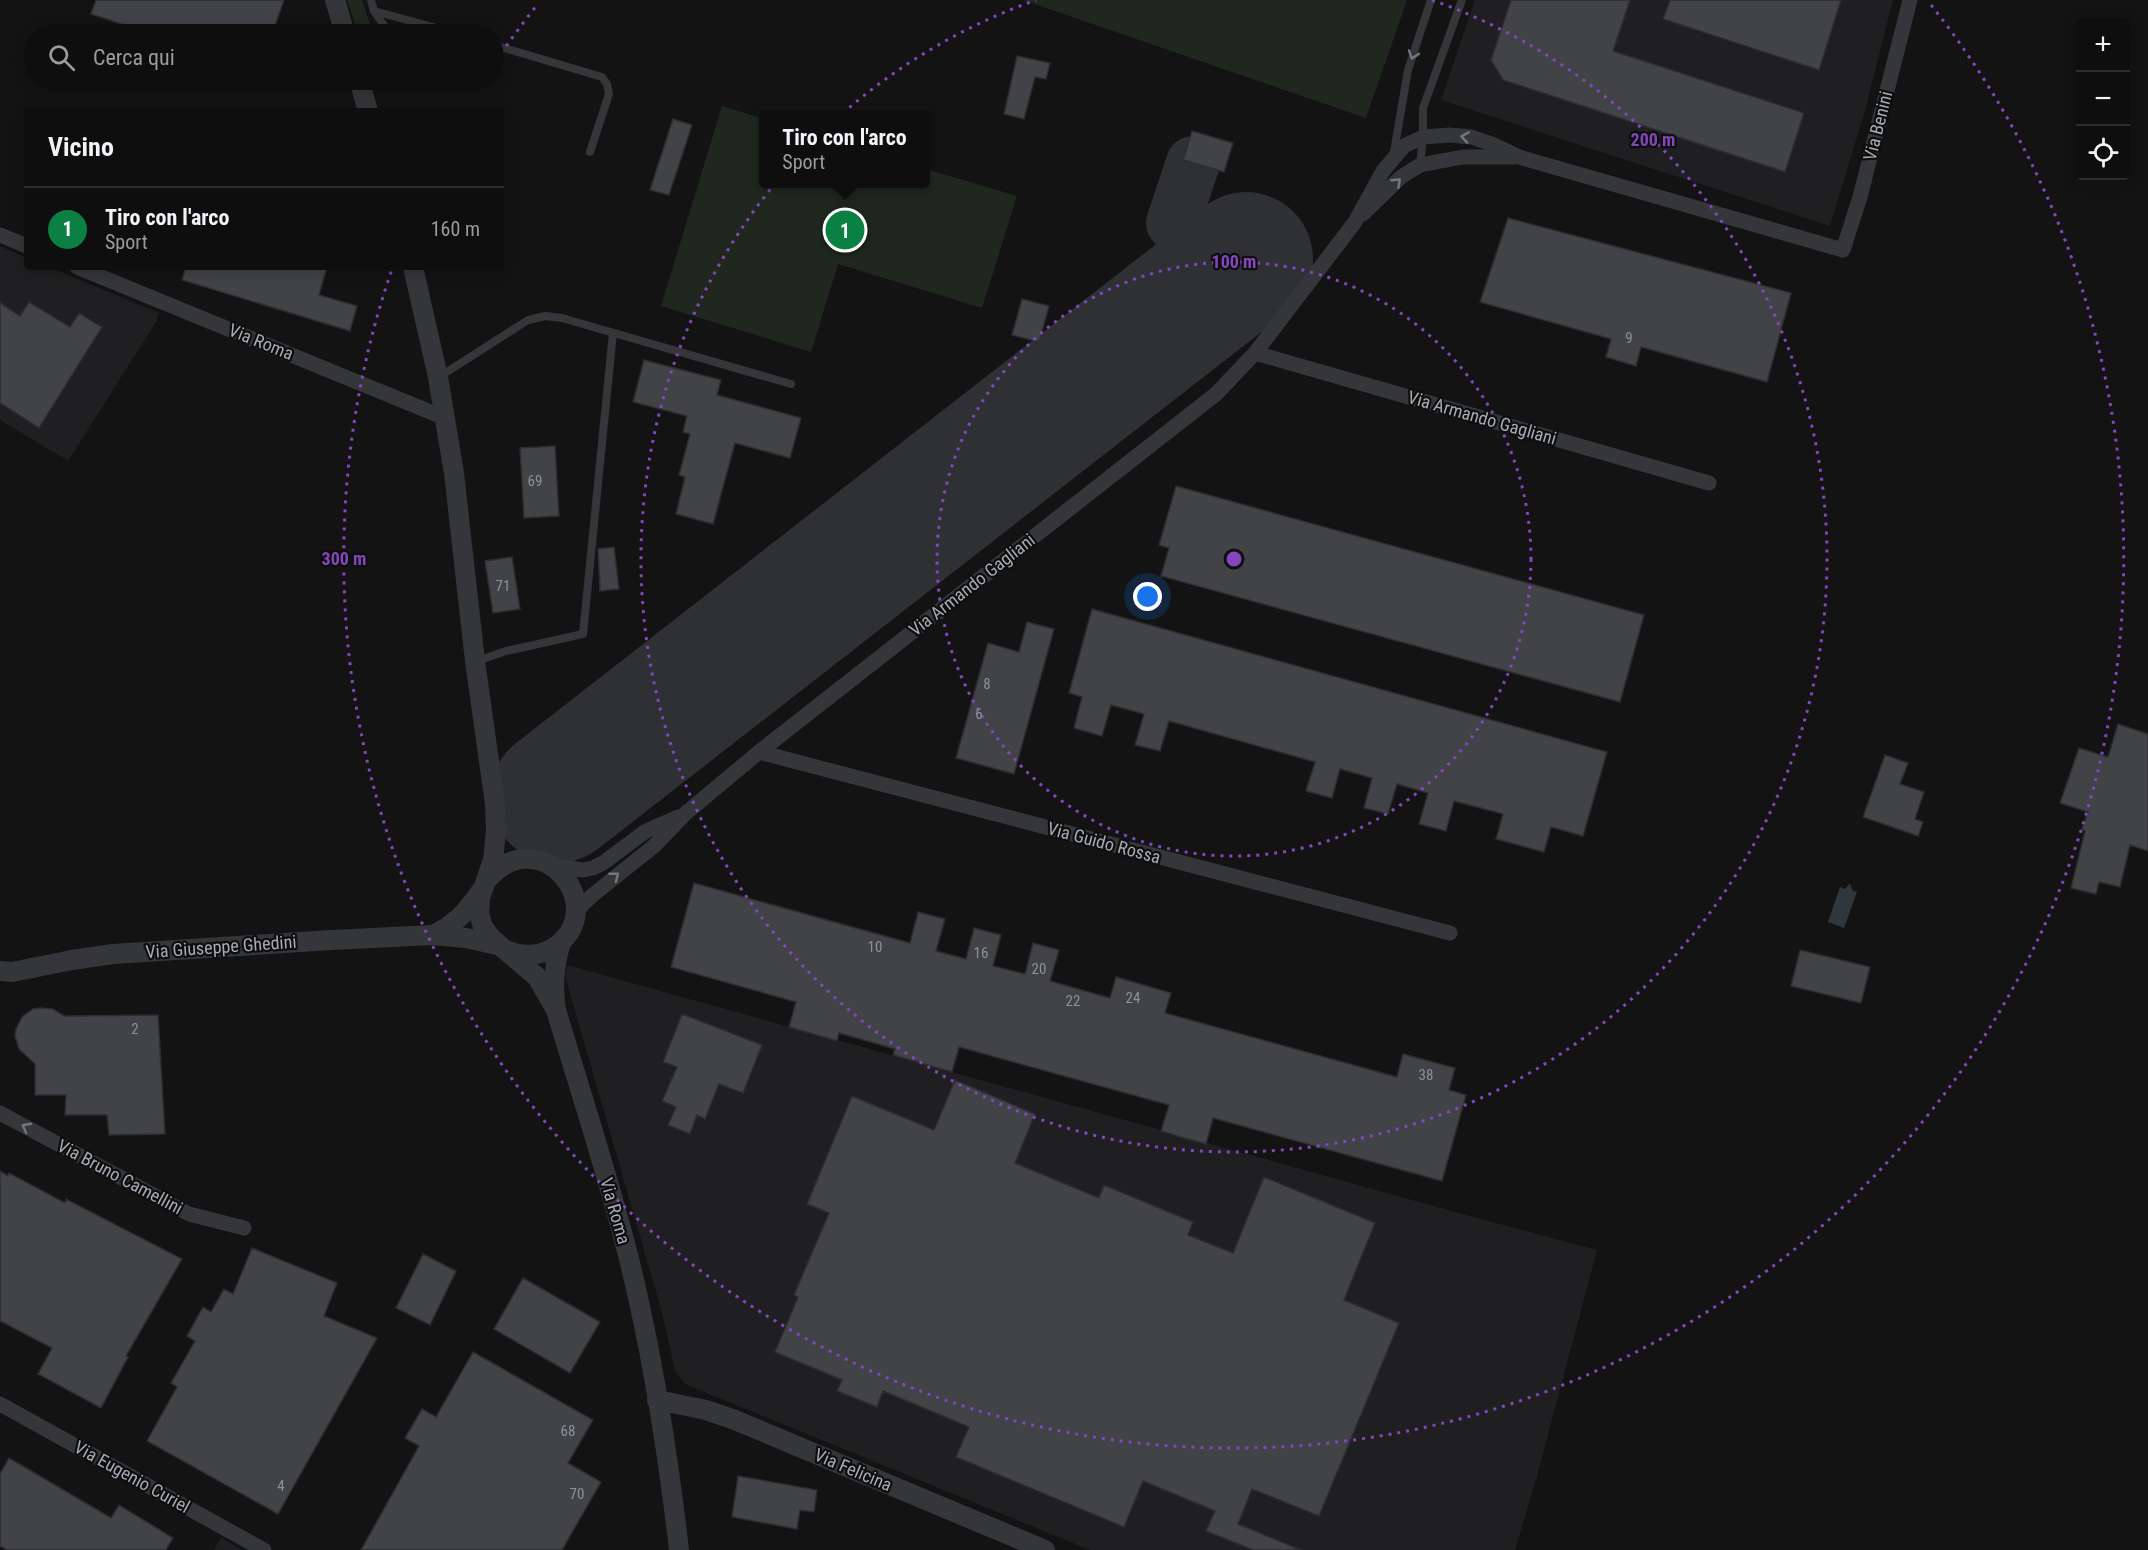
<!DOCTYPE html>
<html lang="it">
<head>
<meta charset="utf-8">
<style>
  body { margin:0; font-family:"Roboto Condensed",sans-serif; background:#171718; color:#f1f3f6 }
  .controls { position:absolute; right:18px; top:18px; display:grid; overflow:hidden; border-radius:6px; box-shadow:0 3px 15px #0003 }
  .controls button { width:54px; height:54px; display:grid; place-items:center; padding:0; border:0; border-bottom:2px solid #2e2e2f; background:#0e0e0f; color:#f1f3f6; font:30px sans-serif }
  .you { position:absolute; left:1148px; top:597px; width:21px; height:21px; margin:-15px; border:4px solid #fff; border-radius:50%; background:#1a73e8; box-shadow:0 0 0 9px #1a73e833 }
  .badge { display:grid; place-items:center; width:39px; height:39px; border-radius:50%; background:#0b8043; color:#fff; font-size:20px; font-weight:700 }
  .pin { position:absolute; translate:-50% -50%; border:3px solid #fff; box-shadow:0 2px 6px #0006 }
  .popup { position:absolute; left:759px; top:110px; width:171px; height:78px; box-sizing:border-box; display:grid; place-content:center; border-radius:6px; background:#0e0e0f; filter:drop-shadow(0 2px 4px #0005); font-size:20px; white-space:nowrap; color:#9b9c9e }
  .popup b { font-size:22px; color:#f1f3f6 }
  .popup::after { content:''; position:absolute; left:50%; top:100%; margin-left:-12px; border:12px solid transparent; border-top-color:#0e0e0f }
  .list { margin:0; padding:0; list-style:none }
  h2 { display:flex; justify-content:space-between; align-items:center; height:78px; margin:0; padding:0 24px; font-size:26px }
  h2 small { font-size:20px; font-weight:400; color:#9b9c9e }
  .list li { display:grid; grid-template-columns:39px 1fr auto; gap:18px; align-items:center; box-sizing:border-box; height:84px; padding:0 24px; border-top:2px solid #2e2e2f }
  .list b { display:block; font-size:22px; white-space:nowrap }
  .list p { margin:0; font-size:20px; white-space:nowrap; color:#9b9c9e }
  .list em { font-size:20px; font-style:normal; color:#9b9c9e }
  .icon { flex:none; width:33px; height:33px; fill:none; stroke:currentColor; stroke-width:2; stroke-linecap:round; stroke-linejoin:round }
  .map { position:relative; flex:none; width:2148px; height:1550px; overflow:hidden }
  .search { position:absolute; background:#0e0e0f; box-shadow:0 3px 15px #0003; left:24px; top:24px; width:480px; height:66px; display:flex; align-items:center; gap:15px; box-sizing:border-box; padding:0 21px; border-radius:33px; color:#9b9c9e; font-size:22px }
  .panel { position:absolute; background:#0e0e0f; box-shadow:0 3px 15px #0003; left:24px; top:108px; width:480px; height:162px; border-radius:6px }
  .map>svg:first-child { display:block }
</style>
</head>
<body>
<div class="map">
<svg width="2148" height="1550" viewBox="0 0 2148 1550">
  <rect width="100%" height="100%" fill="#131314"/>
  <path fill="#1f1f21" d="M1475 0H1893L1864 114 1830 226 1441 100Z
    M0 246 27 258V267H49L159 313 156 322 68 461 0 420Z
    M567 965 1459 1213 1597 1250 1537 1476 1515 1550H1090L685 1384 675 1371 663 1316 565 976Z
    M221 1538 242 1550H214Z"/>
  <path fill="#1f271f" d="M347 0H362L373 34H358Z
    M1023 0H1407L1366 118Z
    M722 106 764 119V184H926V169L1017 196 982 308 838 264 811 352 661 306Z"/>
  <path fill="#2d373c" d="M1850 884 1853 891 1857 892 1844 928 1828 922 1840 887 1845 889 1848 885Z"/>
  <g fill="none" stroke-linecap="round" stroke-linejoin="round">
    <path stroke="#2f3033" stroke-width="54" d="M1193 163 1173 223 1223 277"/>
    <path stroke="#2f3033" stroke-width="134" d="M557 796 1246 259"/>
  </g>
  <path fill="#424347" stroke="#2d2d30" stroke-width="1.5" d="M96 0H284L272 34H152L91 14Z
    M1511 0H1630L1613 51 1804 113 1785 172 1503 80 1491 60Z
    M1670 0H1841L1819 70 1663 19Z
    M1017 56 1050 63 1046 79 1035 77 1024 119 1004 114Z
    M673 119 692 125 669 195 650 190Z
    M1192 131 1233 143 1224 172 1183 160Z
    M1508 218 1791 293 1767 382 1641 347 1636 366 1606 357 1611 339 1480 302Z
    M186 267H327L319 295 357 306 350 331 182 280Z
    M1022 299 1049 306 1039 342 1012 335Z
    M29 302 70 327 79 313 102 327 39 428 0 403V303L20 316Z
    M644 360 721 380 717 395 801 418 790 458 735 443 713 524 676 514 685 477 679 475 690 434 683 432 687 416 633 402Z
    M555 446 559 516 524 518 520 448Z
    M1176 486 1644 615 1620 702 1161 576 1169 548 1159 545Z
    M614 547 619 589 600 591 598 549Z
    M512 557 520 609 493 613 485 561Z
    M1092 609 1607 752 1583 836 1551 827 1544 852 1496 839 1503 814 1454 801 1446 831 1419 824 1428 793 1397 784 1388 814 1364 808 1372 778 1340 769 1332 798 1306 791 1315 762 1169 721 1160 751 1135 745 1144 714 1111 705 1102 736 1074 728 1082 697 1069 693Z
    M1027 622 1054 629 1014 774 956 758 988 643 1019 652Z
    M2118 724 2148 734V851L2130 845 2120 887 2099 882 2096 894 2071 888 2085 831 2082 829 2088 812 2060 803 2079 748 2108 757Z
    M1885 755 1908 763 1900 784 1924 792 1915 819 1923 822 1918 836 1863 817Z
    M694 883 910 943 918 912 945 919 936 951 966 959 974 928 1001 935 993 966 1025 974 1033 943 1059 950 1050 981 1110 998 1116 977 1171 993 1165 1013 1397 1077 1403 1054 1455 1068 1449 1090 1466 1095 1442 1181 1213 1118 1206 1144 1177 1136 1161 1131 1169 1105 959 1047 952 1072 893 1055 895 1049 839 1033 837 1041 789 1027 796 1002 671 967Z
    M1800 950 1870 967 1861 1003 1791 986Z
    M40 1008 53 1009 64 1016 158 1015 165 1134 109 1135 107 1115H65L66 1095H35V1064L19 1049 15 1036 16 1029 22 1017 33 1009Z
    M682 1014 762 1045 743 1093 719 1084 705 1119 697 1115 690 1134 668 1125 676 1107 662 1101 677 1067 663 1062Z
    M955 1080 1035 1114 1015 1163 1099 1198 1104 1185 1193 1222 1188 1235 1233 1253 1264 1177 1375 1223 1344 1300 1399 1323 1319 1516 1252 1489 1238 1524 1301 1550H1253L1206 1531 1215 1511 1143 1481 1124 1527 956 1457 969 1427 883 1391 877 1407 837 1391 842 1380 775 1352 798 1297 794 1295 829 1213 807 1204 852 1096 934 1130Z
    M0 1171 8 1176 9 1173 65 1203 66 1199 182 1259 126 1356 128 1357 101 1408 38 1374 52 1348 0 1321Z
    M252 1248 337 1283 324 1316 377 1338 278 1514 147 1441 177 1387 171 1383 195 1341 187 1336 203 1307 211 1312 224 1289 233 1294Z
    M423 1254 456 1271 430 1325 396 1308Z
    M523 1278 600 1322 570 1373 494 1329Z
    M473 1352 593 1420 568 1463 601 1482 562 1550H361L419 1446 405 1438 422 1409 436 1417Z
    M9 1458 111 1518 119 1505 173 1538 166 1550H7L0 1546V1474Z
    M738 1476 817 1490 814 1512 800 1510 797 1529 732 1517Z"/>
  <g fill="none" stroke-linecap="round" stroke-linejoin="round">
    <path stroke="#343639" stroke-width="8" d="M371 0 374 11 390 34
      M374 11 459 34
      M494 45 602 77 607 84 609 94 590 152
      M1394 152 1408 70 1431 0
      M1420 165 1423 137V108L1462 0
      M439 377 528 320 545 316 562 318 791 384
      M477 661 506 651 583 634 613 333"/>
    <path stroke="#343639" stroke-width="15" d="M1363 214 1401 177 1420 165 1463 157H1515
      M0 235 27 246
      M77 267 445 418
      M1255 353 1709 483
      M759 752 1450 933
      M553 866 583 870 593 868 603 863 646 831 678 817
      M574 918 582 905 594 894 654 846 686 813 759 752 1216 394 1255 353 1355 222 1383 171 1404 146 1423 137 1450 135 1471 137 1492 144 1519 157 1843 250 1860 197 1910 0
      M0 1113 189 1214 244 1228
      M0 1404 264 1550"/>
    <path stroke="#343639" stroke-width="20" d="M335 0 345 34
      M359 80 368 111
      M413 267 438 377 454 473 475 661 495 804 496 831 493 860 480 898 479 914 483 927 491 938 537 977 556 1010
      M487 880C540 818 614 908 553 948 540 956 522 957 508 951
      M433 935C455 925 467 911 481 891
      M561 942C554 965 552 986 556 1010 581 1094 609 1178 630 1263 653 1357 668 1454 679 1550
      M0 971 12 972 72 960 113 954 332 940 433 935 466 938 497 945
      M657 1400 706 1410 735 1420 1045 1550"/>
  </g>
  <defs><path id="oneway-chevron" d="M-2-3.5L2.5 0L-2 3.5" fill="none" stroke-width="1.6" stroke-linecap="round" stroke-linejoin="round" transform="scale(1.5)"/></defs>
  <g stroke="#72777d">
    <use href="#oneway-chevron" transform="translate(1413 55) rotate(109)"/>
    <use href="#oneway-chevron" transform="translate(1465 137) rotate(-171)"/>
    <use href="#oneway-chevron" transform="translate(1397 182) rotate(-43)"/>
    <use href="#oneway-chevron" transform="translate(615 876) rotate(-38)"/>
    <use href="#oneway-chevron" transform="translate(26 1127) rotate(-152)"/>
  </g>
  <g fill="none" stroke="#8346bd" stroke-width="3" stroke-dasharray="3 6">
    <circle cx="1234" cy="559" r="297"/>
    <path d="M1432 0A593 593 0 1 1 1036 0"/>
    <path d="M496 61A890 890 0 0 1 537 5M1931 5A890 890 0 1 1 392 269"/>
  </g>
  <g text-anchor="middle" stroke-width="4.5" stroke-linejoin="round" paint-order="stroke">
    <g font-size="15" fill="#8c9299">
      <text x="1629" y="343">9</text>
      <text x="535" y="486">69</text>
      <text x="503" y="591">71</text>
      <text x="987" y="689">8</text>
      <text x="979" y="719">6</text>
      <text x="875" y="952">10</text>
      <text x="981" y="958">16</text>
      <text x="1039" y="974">20</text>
      <text x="1133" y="1003">24</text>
      <text x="1073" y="1006">22</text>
      <text x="135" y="1034">2</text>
      <text x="1426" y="1080">38</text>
      <text x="568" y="1436">68</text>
      <text x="281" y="1491">4</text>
      <text x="577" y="1499">70</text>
    </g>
    <g font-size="18" fill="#a5acb4" stroke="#0e0e0f">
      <text transform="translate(1878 126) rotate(-76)" y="6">Via Benini</text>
      <text transform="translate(261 342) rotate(22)" y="6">Via Roma</text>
      <text transform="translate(1482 418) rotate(16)" y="6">Via Armando Gagliani</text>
      <text transform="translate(972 585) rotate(-38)" y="6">Via Armando Gagliani</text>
      <text transform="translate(1104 843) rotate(15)" y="6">Via Guido Rossa</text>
      <text transform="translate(221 947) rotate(-4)" y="6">Via Giuseppe Ghedini</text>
      <text transform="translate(120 1177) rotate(28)" y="6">Via Bruno Camellini</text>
      <text transform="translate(615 1211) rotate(74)" y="6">Via Roma</text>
      <text transform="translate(853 1470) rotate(23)" y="6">Via Felicina</text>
      <text transform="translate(132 1477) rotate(29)" y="6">Via Eugenio Curiel</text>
    </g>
  </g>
  <circle cx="1234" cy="559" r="9" fill="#8346bd" stroke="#0e0e0f" stroke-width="3"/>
  <g font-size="18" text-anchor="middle" font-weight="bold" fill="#8346bd" stroke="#0e0e0f" stroke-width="4.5" stroke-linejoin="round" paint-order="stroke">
    <text x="1653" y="146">200 m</text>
    <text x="1234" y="268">100 m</text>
    <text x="344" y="565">300 m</text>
  </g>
</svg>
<div class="controls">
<button>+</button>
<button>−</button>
<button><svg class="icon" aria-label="locate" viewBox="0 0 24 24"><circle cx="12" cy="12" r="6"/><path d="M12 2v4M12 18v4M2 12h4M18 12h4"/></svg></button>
</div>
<div class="you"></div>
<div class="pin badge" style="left:845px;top:230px">1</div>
<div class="popup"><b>Tiro con l'arco</b>Sport</div>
<div class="search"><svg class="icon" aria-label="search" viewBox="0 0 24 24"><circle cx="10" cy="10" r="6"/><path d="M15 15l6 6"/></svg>Cerca qui</div>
<section class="panel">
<h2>Vicino<small></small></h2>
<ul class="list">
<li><span class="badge">1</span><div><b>Tiro con l'arco</b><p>Sport</p></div><em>160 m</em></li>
</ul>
</section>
</div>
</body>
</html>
